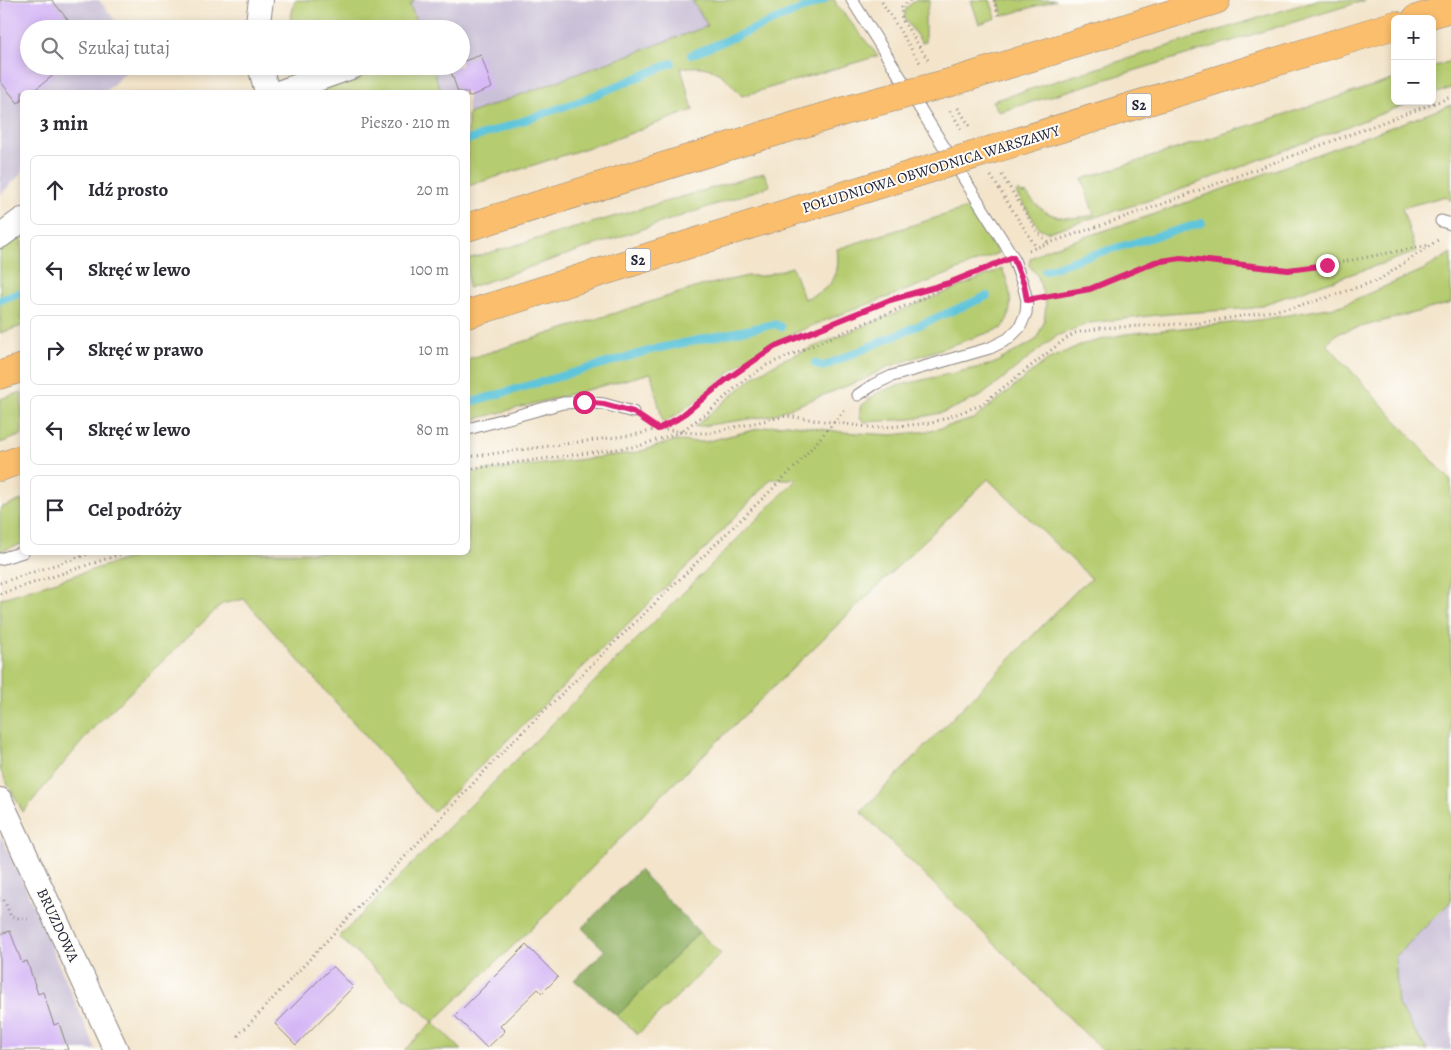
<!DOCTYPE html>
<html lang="pl">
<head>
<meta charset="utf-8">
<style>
  body { margin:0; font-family:Alegreya,serif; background:#f7f7f7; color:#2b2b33 }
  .controls { position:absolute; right:15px; top:15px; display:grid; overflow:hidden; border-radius:8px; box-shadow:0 2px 8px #0003 }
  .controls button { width:45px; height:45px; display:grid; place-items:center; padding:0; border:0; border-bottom:1px solid #e1e1e2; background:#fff; color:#2b2b33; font:25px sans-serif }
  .stop { position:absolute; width:15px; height:15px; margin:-11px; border:4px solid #db2777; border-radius:50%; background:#fff }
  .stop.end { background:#db2777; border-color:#fff; box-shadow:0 1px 5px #0008 }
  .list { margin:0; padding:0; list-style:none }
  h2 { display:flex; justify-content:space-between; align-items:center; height:65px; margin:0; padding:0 20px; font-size:21px }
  h2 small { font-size:16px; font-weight:400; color:#7c7c81 }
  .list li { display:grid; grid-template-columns:32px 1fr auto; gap:15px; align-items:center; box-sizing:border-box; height:70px; margin:0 10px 10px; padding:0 10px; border:1px solid #e1e1e2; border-radius:8px }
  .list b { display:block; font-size:19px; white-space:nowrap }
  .list em { font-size:16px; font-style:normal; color:#7c7c81 }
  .icon { flex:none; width:28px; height:28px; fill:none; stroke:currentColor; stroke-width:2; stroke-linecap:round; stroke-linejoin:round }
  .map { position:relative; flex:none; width:1451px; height:1050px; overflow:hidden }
  .search { position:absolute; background:#fff; box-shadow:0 2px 8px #0003; left:20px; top:20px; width:450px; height:55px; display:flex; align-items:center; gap:12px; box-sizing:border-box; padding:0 18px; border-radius:28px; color:#7c7c81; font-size:19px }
  .panel { position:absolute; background:#fff; box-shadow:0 2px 8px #0003; left:20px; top:90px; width:450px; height:465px; border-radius:8px }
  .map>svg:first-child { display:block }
</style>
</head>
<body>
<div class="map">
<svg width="1451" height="1050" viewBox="0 0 1451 1050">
  <rect width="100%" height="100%" fill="#fdfcf7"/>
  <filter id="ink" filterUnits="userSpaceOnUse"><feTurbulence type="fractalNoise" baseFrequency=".02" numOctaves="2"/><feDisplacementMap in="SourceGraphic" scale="10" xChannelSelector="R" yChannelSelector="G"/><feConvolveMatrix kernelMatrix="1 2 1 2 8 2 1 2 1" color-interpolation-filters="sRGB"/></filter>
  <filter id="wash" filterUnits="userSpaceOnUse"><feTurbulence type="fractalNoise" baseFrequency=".0096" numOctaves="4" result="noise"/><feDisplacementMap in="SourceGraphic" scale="20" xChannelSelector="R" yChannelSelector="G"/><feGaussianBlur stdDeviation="1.12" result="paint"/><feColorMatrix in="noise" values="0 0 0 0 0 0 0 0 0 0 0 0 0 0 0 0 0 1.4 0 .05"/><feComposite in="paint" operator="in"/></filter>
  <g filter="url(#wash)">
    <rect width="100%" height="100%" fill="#f3e4ca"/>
    <path fill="#c9bfd7" d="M0 0H99L122 29H29V66H132L105 92H22V173L0 195Z
      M415 0H692L708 26 468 114V92H441L432 66H461V29H419L410 4Z
      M0 834 22 880 96 1050H0Z
      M1451 901V1050H1427L1398 1005 1395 956Z"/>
    <path fill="#b6cc70" stroke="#6c7756" d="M295 0H415L410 5 419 29H294L290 21Z
      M692 0H835L836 4 878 56 742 96C722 73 712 63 681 68L693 110 618 138 468 186V114L708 26Z
      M917 0H930L925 18V42L922 43 905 19C903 8 909 5 917 0Z
      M971 0H990L996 18 979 24Z
      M998 0H1056L1003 16Z
      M1316 0H1366L999 112 992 101Z
      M1451 61V88L1432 95V67Z
      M390 66H432L441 92H312Z
      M1395 79V101H1415L1169 194 1048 232 1039 228 1016 193 1019 191 1022 194 1026 193C1046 219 1063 221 1094 215L1082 179Z
      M1451 105V201L1446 196 1402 208 1416 252 1253 308 1157 315 1090 323 1056 336 981 396 945 412 912 419 865 422 860 418V407L877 393 896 386 993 364 1036 340 1044 322 1046 305 1038 277 1029 265 1030 259 1045 250 1158 213Z
      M764 173 770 186 468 288V259Z
      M973 206 998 253C972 264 946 275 920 285 869 305 816 321 768 346 729 367 701 402 663 423L651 373 468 421V359L701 286 748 276H763L792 267 804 299C830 290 841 278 837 249Z
      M22 233V326L0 333V250Z
      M1451 253V303L1338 333 1327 344 1451 481V901L1395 957 1398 1005 1427 1050H1102L861 812 1081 586 1092 579 988 479 661 796 556 905 433 1022 462 1050H404L433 1022 339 937 797 479H771L703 551 433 812 244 599 222 604 95 726 23 812 0 770V599L145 553 468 552V473L634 453 674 441 704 442 766 427 787 424 842 432 892 435 930 431 974 419 1047 360 1080 345 1125 334 1259 320 1340 306 1425 269Z
      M1002 269C1011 287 1015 312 1002 328L885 368 867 378 770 416 694 427 756 375 782 360Z
      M22 392V435L0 443V399Z
      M22 500V544L0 551V508Z
      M699 932 721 954 638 1034 617 1016Z"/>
    <path fill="#90b062" stroke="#59694e" d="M639 870 699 932 617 1016 574 980 605 951 582 928Z"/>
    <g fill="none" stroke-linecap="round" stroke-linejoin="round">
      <path stroke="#5ec5db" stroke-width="8" d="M691 55 824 0
        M468 140 583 100 672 63
        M1045 271 1081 258 1202 223
        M0 300 22 292
        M815 363 822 367 987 296
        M468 403 655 349 775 324 781 327"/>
    </g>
    <g id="blocks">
      <path fill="#d3b4f6" d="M0 0H52L75 29H29V66H65L32 92H22V100L18 103 0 81Z
        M461 54 464 61 481 55 492 88 468 97V92H458L449 66H461Z
        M10 931 22 963 27 961 38 994 43 992 54 1025 59 1023 68 1050H0V934Z
        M526 945 558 977 542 993 538 989 500 1026 505 1031 487 1048 455 1016Z
        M333 966 353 987 296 1045 275 1024Z"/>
    </g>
  </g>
  <g filter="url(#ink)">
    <use href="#blocks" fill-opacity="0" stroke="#8a8382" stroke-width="1"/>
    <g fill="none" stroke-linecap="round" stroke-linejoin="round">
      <defs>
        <path id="service" d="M852 0 1013 257 1023 285 1027 300 1026 313 1020 327 1008 339 990 348 892 376 873 385 858 395
          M1441 221 1451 224
          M468 429 563 403 584 402 604 404 633 412
          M0 559 23 552"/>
        <path id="minor" d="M257 29 261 0
          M260 66 267 92
          M281 92 354 66
          M0 236 22 220
          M0 800 116 1050"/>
        <path id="motorway" d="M1416 19 1451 8
          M952 82 1216 0
          M994 149 1395 25
          M468 227 765 135
          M468 314 810 206
          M0 375 22 368
          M0 467 22 459"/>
      </defs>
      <use href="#service" stroke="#8a8382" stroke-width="13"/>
      <use href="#minor" stroke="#8a8382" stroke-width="26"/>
      <use href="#motorway" stroke="#8a8382" stroke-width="29"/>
      <path stroke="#8a8382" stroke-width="3" stroke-dasharray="1 4" stroke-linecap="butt" d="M910 0 902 7 901 15 903 21 928 60
        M994 0 999 17
        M882 2 920 63
        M958 108 971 128
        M950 111 963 131
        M1002 175 1038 233 1048 242
        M991 176 1036 247
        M1029 250 1162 204 1451 97
        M1045 297 1090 289 1155 262 1181 258 1288 270 1327 265 1429 245
        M648 422 658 429 695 433H708L786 416 876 428 932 423 981 405 1064 340 1075 333 1101 328 1200 323 1301 306 1379 280 1438 240
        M468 457 639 434 658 429 679 418 727 379 774 347 890 300 949 283 995 264
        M468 469 639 446 680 432 711 410 744 380 767 365 919 300 942 287
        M0 583 94 552
        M0 594 127 552
        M4 900 11 917 28 919
        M238 1036 508 746 796 466 846 408"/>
      <use href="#service" stroke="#fff" stroke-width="11"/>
      <use href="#minor" stroke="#fff" stroke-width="24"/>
      <use href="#motorway" stroke="#fabe6d" stroke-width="28"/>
      <defs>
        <path id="motorway-bridge" d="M765 135 861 106 952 82
          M810 206 994 149"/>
      </defs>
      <use href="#motorway-bridge" stroke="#8a8382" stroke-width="29" stroke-linecap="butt"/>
      <use href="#motorway-bridge" stroke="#fabe6d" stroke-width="28"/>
    </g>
  </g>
  <g fill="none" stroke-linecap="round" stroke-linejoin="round" filter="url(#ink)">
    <path stroke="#db2777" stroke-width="6" d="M584 402 604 404 633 412 658 429 679 418 727 379 774 347 890 300 949 283 1013 257 1024 284 1027 300 1090 289 1155 262 1181 258 1288 270 1327 265"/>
  </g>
  <g text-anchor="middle" stroke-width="4" stroke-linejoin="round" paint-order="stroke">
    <g fill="#fdfcf7" stroke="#646373" stroke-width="1">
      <rect x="1126.5" y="93.5" width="25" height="23" rx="4"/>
      <rect x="625.5" y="248.5" width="25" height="23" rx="4"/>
    </g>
    <g font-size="14" font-weight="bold" fill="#22223b">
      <text x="1139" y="110">S2</text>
      <text x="638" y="265">S2</text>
    </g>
    <g font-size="15" fill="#22223b" stroke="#fdfcf7">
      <text transform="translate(931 169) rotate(-17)" y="5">POŁUDNIOWA OBWODNICA WARSZAWY</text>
      <text transform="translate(58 925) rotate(65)" y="5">BRUZDOWA</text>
    </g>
  </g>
</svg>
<div class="controls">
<button>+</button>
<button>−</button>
</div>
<div class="stop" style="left:584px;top:402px"></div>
<div class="stop end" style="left:1327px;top:265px"></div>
<div class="search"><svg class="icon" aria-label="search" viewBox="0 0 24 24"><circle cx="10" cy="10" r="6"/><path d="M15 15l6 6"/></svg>Szukaj tutaj</div>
<section class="panel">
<h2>3 min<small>Pieszo · 210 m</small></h2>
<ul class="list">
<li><svg class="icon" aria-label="ahead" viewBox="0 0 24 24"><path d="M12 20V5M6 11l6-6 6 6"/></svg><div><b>Idź prosto</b></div><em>20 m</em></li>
<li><svg class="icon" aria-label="left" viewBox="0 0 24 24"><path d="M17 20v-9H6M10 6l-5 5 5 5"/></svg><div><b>Skręć w lewo</b></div><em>100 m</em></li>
<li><svg class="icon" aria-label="right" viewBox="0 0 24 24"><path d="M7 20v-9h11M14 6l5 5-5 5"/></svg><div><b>Skręć w prawo</b></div><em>10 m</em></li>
<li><svg class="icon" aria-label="left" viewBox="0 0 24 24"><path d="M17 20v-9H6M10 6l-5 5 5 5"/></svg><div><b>Skręć w lewo</b></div><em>80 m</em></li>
<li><svg class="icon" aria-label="arrive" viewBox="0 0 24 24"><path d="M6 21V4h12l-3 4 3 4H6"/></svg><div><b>Cel podróży</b></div></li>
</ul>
</section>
</div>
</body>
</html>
